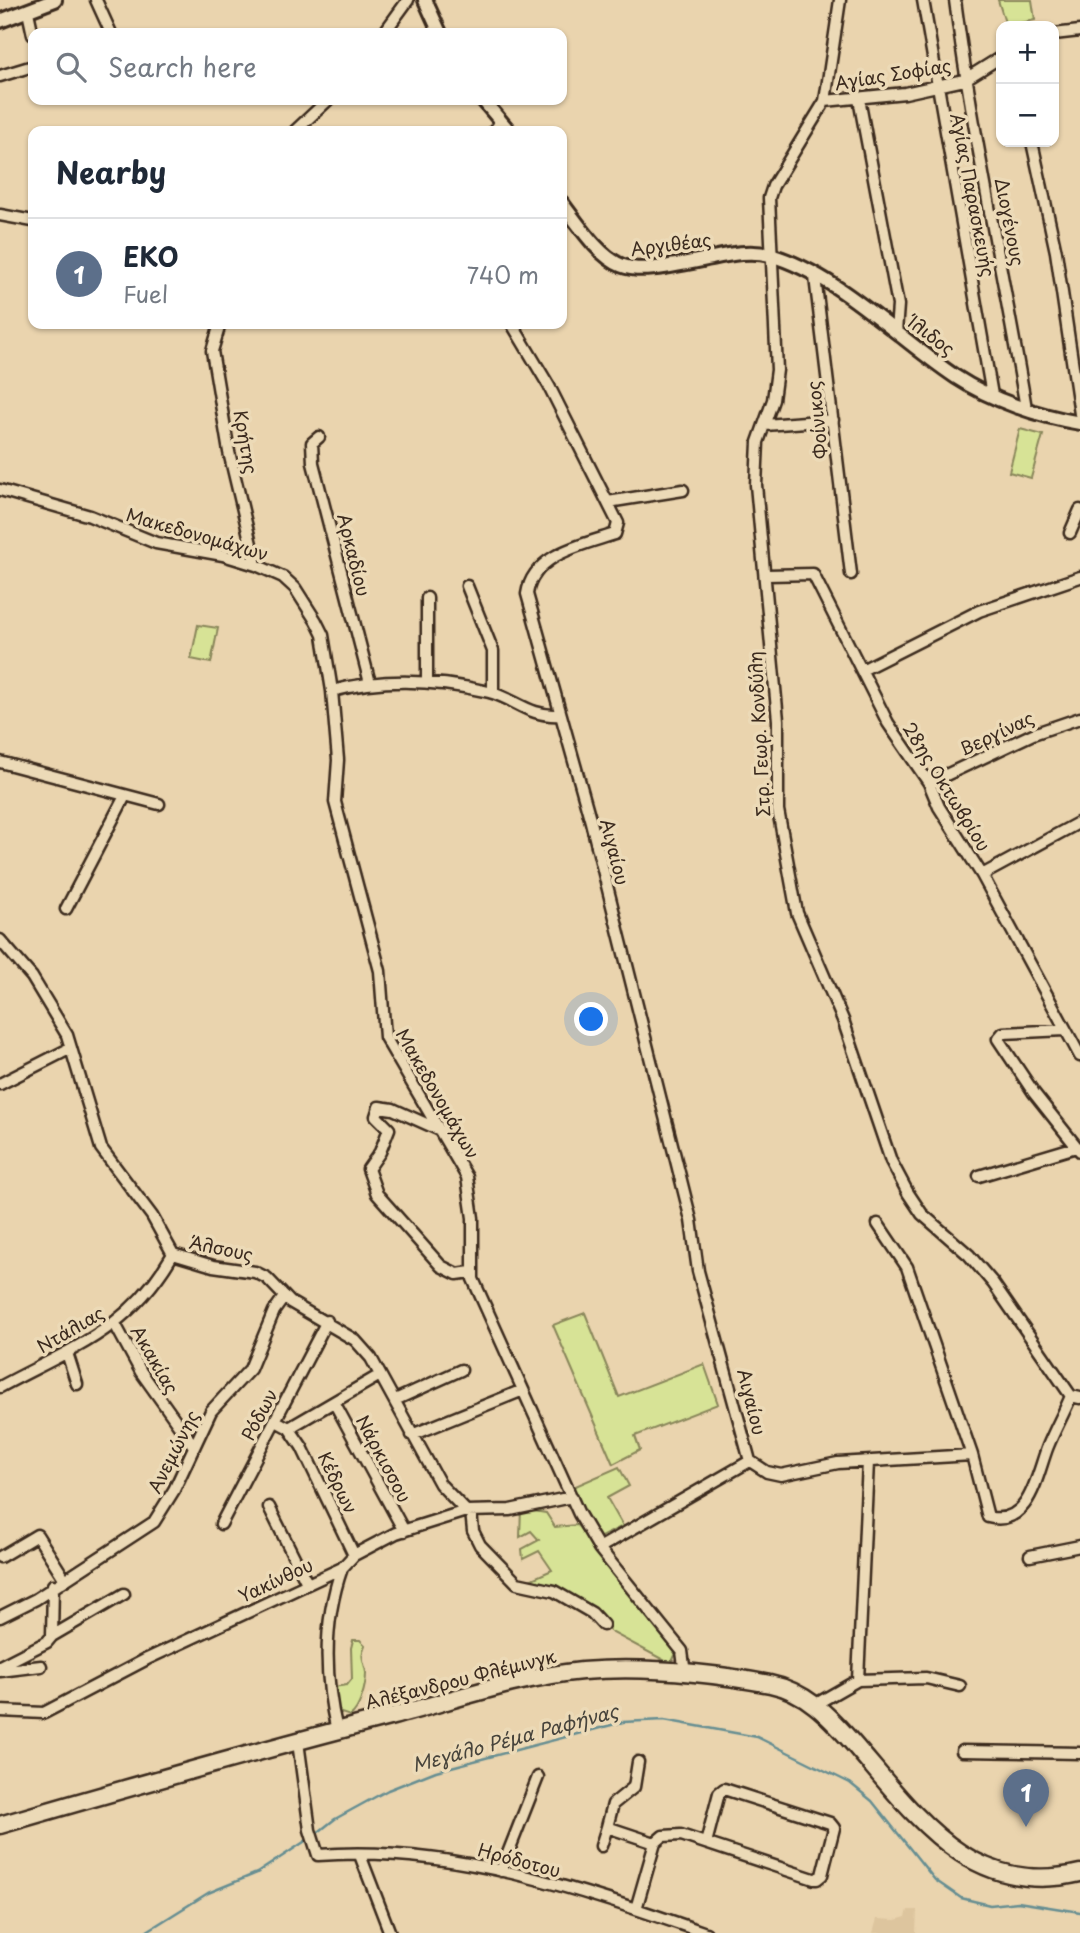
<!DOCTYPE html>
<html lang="en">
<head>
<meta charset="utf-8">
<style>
  body { margin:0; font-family:"Playpen Sans",sans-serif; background:#f6f6f7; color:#1f2937 }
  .controls { position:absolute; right:21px; top:21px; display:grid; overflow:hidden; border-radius:14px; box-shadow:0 2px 5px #0004 }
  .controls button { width:63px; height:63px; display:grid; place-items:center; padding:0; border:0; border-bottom:2px solid #e0e1e3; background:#fff; color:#1f2937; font:35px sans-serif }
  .you { position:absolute; left:592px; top:1020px; width:24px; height:24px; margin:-18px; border:5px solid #fff; border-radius:50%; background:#1a73e8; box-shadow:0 0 0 10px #1a73e833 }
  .badge { display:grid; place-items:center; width:46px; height:46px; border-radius:50%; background:#b45309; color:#fff; font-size:23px; font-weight:700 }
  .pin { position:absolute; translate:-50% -58px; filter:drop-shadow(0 2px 4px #0008) }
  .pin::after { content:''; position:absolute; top:37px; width:24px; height:21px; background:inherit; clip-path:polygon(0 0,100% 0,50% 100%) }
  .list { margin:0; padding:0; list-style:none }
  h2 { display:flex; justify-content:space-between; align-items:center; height:91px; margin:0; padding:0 28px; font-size:30px }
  h2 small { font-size:23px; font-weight:400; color:#747a83 }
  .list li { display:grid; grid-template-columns:46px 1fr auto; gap:21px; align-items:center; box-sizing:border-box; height:112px; padding:0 28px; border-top:2px solid #e0e1e3 }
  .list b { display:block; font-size:26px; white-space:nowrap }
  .list p { margin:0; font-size:23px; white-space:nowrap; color:#747a83 }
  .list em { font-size:23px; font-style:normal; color:#747a83 }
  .icon { flex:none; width:38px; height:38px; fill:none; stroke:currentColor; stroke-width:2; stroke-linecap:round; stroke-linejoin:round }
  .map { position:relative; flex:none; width:1080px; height:1933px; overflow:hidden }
  .search { position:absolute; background:#fff; box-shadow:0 2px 5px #0004; left:28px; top:28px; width:539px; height:77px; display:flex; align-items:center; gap:18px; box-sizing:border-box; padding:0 24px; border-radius:14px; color:#747a83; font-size:26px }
  .panel { position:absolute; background:#fff; box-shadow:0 2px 5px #0004; left:28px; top:126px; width:539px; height:203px; border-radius:14px }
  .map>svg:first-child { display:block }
</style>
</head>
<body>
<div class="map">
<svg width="1080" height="1933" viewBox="0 0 1080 1933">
  <rect width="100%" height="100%" fill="#ead4ae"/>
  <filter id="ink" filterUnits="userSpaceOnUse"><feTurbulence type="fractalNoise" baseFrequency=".0143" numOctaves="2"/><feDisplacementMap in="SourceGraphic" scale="14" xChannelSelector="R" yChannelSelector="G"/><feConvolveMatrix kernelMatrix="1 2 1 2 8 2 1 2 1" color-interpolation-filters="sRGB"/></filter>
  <g filter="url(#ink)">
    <path fill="#ddc59e" d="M908 1910H917L916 1933H873L877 1919 895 1920 906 1917Z"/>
    <path fill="#d7e396" stroke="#89865a" stroke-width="2" d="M998 0H1032L1035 20 1006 26Z
      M1020 429 1043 435 1031 478 1009 472Z
      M198 625 218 628 211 663 191 659Z
      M585 1313 619 1397 704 1364 718 1404 635 1436 640 1450 613 1464 553 1325Z
      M619 1467 629 1486 607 1498 623 1526 595 1540 571 1488Z
      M521 1509 546 1513 555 1527 577 1525 677 1651 671 1664 611 1632 570 1595 523 1583 552 1570 539 1551 523 1559 522 1549 539 1540 531 1531 520 1537Z
      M353 1640H360L365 1645C359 1658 365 1662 366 1673 366 1686 360 1709 350 1716L335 1711 333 1687 347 1685 352 1679 351 1648Z"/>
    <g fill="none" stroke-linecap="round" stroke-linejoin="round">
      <path stroke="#668e92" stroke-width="2.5" d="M316 1834 335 1819 388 1790 436 1771 623 1722 664 1720 757 1737 850 1783 872 1801 935 1880 961 1898 990 1905 1018 1902 1080 1912
        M144 1933 208 1893 257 1873 310 1838"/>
      <defs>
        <path id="minor" d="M96 0 111 33
          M840 0 825 101 773 186 769 198 777 370 773 400 758 442 756 485 778 720V810L797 913 843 1020 891 1161 908 1193 922 1214 969 1255 993 1283 1071 1396 1080 1398
          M923 0 992 395
          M955 0C973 137 1003 272 1026 408
          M28 12 33 35
          M384 33 408 0
          M1054 34 1080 31
          M0 76 33 66
          M859 99 898 305 896 332
          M825 101 905 93 964 80 1001 57
          M295 131 328 100
          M494 131 501 122
          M1032 142 1056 252 1080 414
          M0 215 33 221
          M815 277 851 574
          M220 324 212 351 229 452 256 565
          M512 324 549 386 618 523 615 534C582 545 533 554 527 594L591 822 691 1220 698 1271 750 1461
          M765 425 833 420
          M319 437 312 443 313 463 370 683
          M0 490 90 516 156 543 223 555 256 565 283 577 295 588 316 621 323 635 332 691 338 760 335 802 380 971 385 1037 467 1177 473 1218V1279L579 1514 599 1548 682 1651 685 1674
          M608 502 683 490
          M1070 533 1080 510
          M767 575 813 574 888 723 929 783 939 807 982 875 1080 1056
          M467 586 493 651V693
          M427 598V682
          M862 670 979 611 1080 577
          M332 691C384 677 437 680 489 692 516 699 528 717 561 715
          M0 762 159 804
          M929 783 1033 734 1080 718
          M982 875 1080 822
          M66 909 125 796
          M0 940 32 977 67 1035 101 1148 152 1216 173 1254 213 1266 255 1272 267 1278 290 1302 355 1340 371 1358 440 1484 466 1511
          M1065 1030 1003 1033 998 1039 1034 1093 1080 1151
          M0 1084 71 1048
          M442 1131 393 1109 379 1107 376 1116 389 1129 380 1152 368 1169 377 1194 441 1266 457 1274 471 1272
          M979 1176 1076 1147
          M878 1224 907 1267 972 1455 988 1517C1030 1528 1037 1473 1048 1446 1055 1429 1064 1413 1071 1396
          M115 1324 141 1372 193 1445
          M67 1353 77 1384
          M0 1387C74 1347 128 1331 173 1254
          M395 1400 461 1370
          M334 1402 404 1531
          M276 1421 289 1428 380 1375
          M289 1428 302 1447 354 1555
          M412 1435 523 1390
          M750 1461 767 1472 781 1475 838 1463 972 1455
          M269 1507 307 1583
          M471 1511 473 1531 480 1545 517 1583 554 1591 592 1613 603 1625
          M221 1524 327 1321
          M599 1548 750 1461
          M1030 1556 1080 1546
          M0 1557 37 1535 64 1578
          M0 1617 36 1599 154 1522 174 1490 211 1411 250 1369 274 1311 284 1297
          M52 1636 53 1585
          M0 1666 47 1642 52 1636 124 1594
          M0 1671 41 1666
          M858 1680 926 1678 960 1686
          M816 1704 858 1680 868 1462
          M0 1711 44 1713 147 1659 342 1568 354 1555 396 1533 466 1511 510 1510 572 1497
          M337 1731C324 1676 323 1622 342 1568
          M298 1742 310 1830 318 1855C451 1844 582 1890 706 1933
          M962 1751 1080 1753
          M638 1762 634 1787 613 1804 607 1827 655 1843
          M601 1846 607 1827
          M360 1855 390 1933
          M501 1871 538 1777
          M636 1909 655 1843 663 1836 681 1835 814 1879H817L822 1875 834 1828 830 1823 724 1789 719 1793 706 1843"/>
        <path id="tertiary" d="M425 0 440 33
          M0 21 55 0
          M483 100 509 131
          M562 203C618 280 620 276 712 258 730 254 751 250 770 255 839 275 897 338 956 377 991 400 1039 416 1080 423"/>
        <path id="primary" d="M0 1825C130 1787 261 1750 393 1716 454 1700 518 1677 582 1671 643 1666 711 1673 770 1684 805 1691 828 1715 851 1741 914 1813 969 1899 1080 1873"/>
      </defs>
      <use href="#minor" stroke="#3b2a1e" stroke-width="15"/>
      <use href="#tertiary" stroke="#3b2a1e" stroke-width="18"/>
      <use href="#primary" stroke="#3b2a1e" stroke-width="21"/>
      <use href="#minor" stroke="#ecdab7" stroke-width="10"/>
      <use href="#tertiary" stroke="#ecdab7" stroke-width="12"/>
      <use href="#primary" stroke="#ecdab7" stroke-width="16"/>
    </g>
  </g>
  <g text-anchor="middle" stroke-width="7" stroke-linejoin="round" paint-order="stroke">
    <g font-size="18" fill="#3b2a1e" stroke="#ecdab7">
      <text transform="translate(893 75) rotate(-9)" y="6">Αγίας Σοφίας</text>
      <text transform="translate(972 195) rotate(79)" y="6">Αγίας Παρασκευής</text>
      <text transform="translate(1009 222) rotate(79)" y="6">Διογένους</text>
      <text transform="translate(671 245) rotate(-7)" y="6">Αργιθέας</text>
      <text transform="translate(931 336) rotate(37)" y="6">Ίλιδος</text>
      <text transform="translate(818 420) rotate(-96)" y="6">Φοίνικος</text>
      <text transform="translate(245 442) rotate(80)" y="6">Κρήτης</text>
      <text transform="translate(197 535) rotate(16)" y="6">Μακεδονομάχων</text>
      <text transform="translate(353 555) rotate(76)" y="6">Αρκαδίου</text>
      <text transform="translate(760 734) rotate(-93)" y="6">Στρ. Γεωρ. Κονδύλη</text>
      <text transform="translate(997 734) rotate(-25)" y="6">Βεργίνας</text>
      <text transform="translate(946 787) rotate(58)" y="6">28ης Οκτωβρίου</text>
      <text transform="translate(614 852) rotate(76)" y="6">Αιγαίου</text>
      <text transform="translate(437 1094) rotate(60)" y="6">Μακεδονομάχων</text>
      <text transform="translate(221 1249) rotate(12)" y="6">Άλσους</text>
      <text transform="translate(71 1330) rotate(-30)" y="6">Ντάλιας</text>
      <text transform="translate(154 1360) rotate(60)" y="6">Ακακίας</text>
      <text transform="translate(751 1402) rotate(76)" y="6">Αιγαίου</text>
      <text transform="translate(260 1415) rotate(-62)" y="6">Ρόδων</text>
      <text transform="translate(174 1452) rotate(-63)" y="6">Ανεμώνης</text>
      <text transform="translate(383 1459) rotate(62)" y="6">Νάρκισσου</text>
      <text transform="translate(337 1483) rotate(64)" y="6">Κέδρων</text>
      <text transform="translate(276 1581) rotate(-25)" y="6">Υακίνθου</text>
      <text transform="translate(461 1680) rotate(-14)" y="6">Αλέξανδρου Φλέμινγκ</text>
      <text transform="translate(519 1861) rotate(15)" y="6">Ηρόδοτου</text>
    </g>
    <g font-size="19" font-style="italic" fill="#46433b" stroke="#ecdab7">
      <text transform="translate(515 1738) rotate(-15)" y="7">Μεγάλο Ρέμα Ραφήνας</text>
    </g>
  </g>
</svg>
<div class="controls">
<button>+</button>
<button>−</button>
</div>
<div class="you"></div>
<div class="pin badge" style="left:1026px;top:1827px;background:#5c6f8a">1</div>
<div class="search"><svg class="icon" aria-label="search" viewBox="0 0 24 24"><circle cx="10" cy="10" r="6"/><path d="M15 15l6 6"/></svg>Search here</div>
<section class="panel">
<h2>Nearby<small></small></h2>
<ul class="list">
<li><span class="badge" style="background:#5c6f8a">1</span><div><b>EKO</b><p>Fuel</p></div><em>740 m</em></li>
</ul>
</section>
</div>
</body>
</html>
